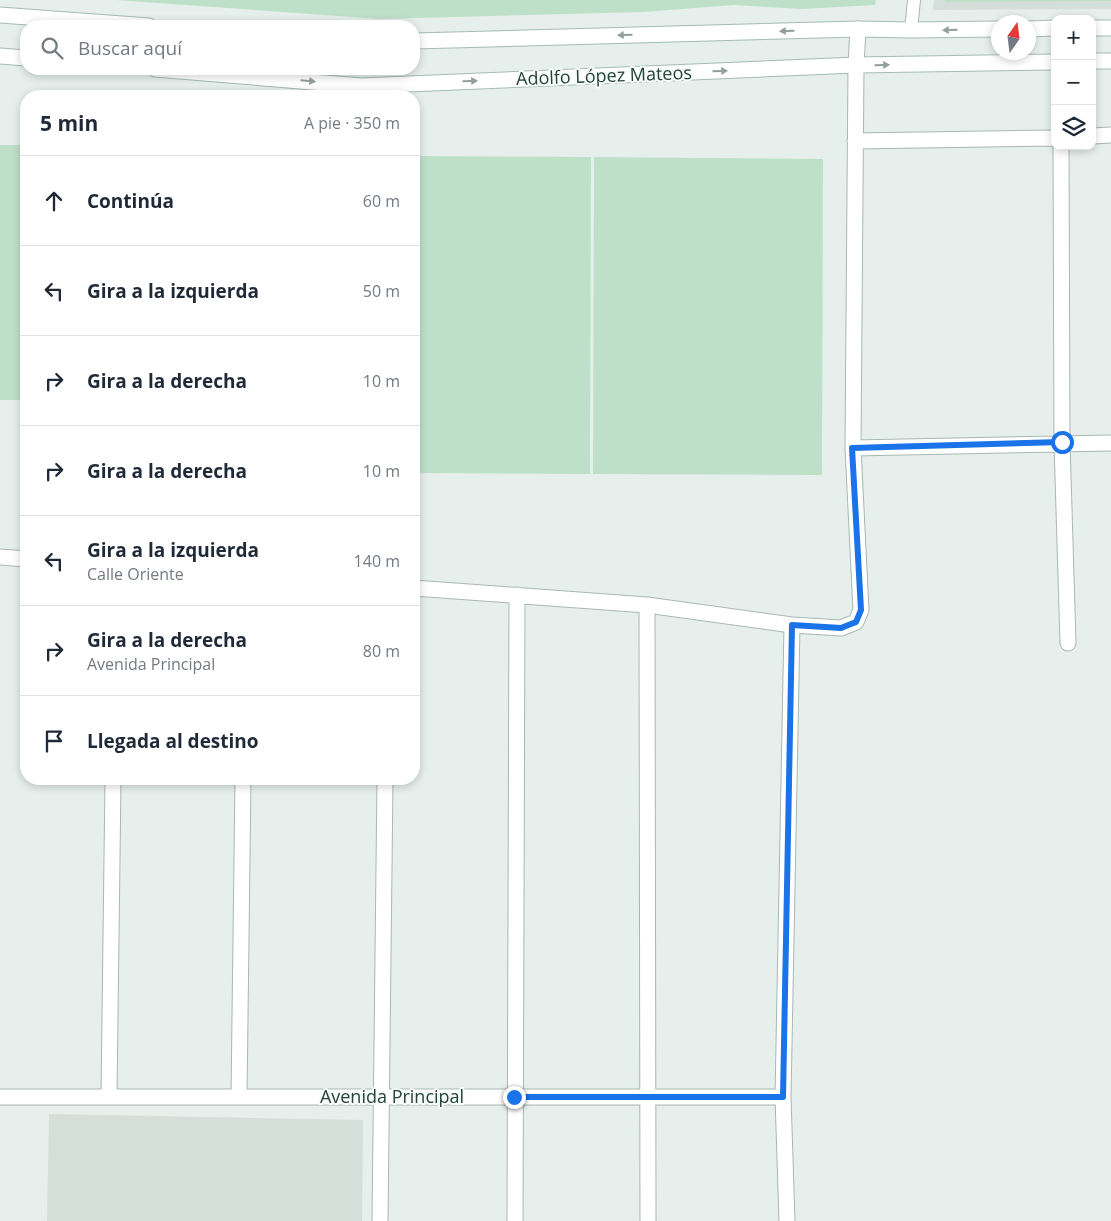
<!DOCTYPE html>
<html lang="es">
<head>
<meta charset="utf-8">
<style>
  body { margin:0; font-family:"Open Sans",sans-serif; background:#f6f6f7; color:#1f2937 }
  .controls { position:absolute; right:15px; top:15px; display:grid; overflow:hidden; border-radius:10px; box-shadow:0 2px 8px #0003 }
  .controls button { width:45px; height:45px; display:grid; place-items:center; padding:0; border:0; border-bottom:1px solid #e0e1e3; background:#fff; color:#1f2937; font:25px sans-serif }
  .compass { position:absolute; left:991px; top:15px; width:45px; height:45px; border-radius:50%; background:#fff; box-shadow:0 2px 8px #0003; rotate:14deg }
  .stop { position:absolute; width:15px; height:15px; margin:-11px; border:4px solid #1a73e8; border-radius:50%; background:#fff }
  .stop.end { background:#1a73e8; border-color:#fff; box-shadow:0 1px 5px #0008 }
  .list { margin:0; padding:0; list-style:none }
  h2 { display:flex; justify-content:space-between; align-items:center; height:65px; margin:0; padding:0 20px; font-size:21px }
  h2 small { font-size:16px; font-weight:400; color:#747a83 }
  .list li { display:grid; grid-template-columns:32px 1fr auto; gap:15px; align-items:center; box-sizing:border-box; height:90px; padding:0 20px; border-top:1px solid #e0e1e3 }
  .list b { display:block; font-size:19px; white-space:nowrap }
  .list p { margin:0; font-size:16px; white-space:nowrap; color:#747a83 }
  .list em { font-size:16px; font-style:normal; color:#747a83 }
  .icon { flex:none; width:28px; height:28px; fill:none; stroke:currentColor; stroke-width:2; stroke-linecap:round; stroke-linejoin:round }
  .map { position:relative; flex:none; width:1111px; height:1221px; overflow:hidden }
  .search { position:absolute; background:#fff; box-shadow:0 2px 8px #0003; left:20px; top:20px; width:400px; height:55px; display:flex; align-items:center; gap:12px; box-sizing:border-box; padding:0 18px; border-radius:20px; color:#747a83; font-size:19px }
  .panel { position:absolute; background:#fff; box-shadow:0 2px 8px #0003; left:20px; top:90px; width:400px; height:695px; border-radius:20px }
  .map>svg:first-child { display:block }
</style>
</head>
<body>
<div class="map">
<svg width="1111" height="1221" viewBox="0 0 1111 1221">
  <rect width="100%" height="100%" fill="#e6efeb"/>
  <path fill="#d4dfda" d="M934 0H1111V9L933 10Z
    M49 1114 363 1120 362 1221H47Z"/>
  <path fill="#bfe0c8" d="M116 0H876L875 5 802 9 734 5 643 12 380 19Z
    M945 0H1111V1L945 2Z
    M0 145H26V400H0Z
    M414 156 591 157 590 474 414 473Z
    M594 157 823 159 822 475 593 474Z"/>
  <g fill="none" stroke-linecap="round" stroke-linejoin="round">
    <defs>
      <path id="lane" d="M911 30 914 0"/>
      <path id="street" d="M1092 136 1111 135
        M855 141 1055 138
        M1061 146 1062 442 1068 643
        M853 448 1111 443
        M0 557 26 559
        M414 588 647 605 792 625 841 628 856 622 861 610 853 448 856 65 858 29
        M647 605 648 1221
        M0 1097H783
        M109 1097 113 779
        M239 1097 243 779
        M380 1221 385 779
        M515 1221 517 595
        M787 1221 783 1097 792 625"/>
      <path id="secondary" d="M0 15 149 26
        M1092 28H1111
        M1028 29 1055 28
        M414 41 858 29 911 30 998 29
        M0 56 26 58
        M1092 61H1111
        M155 69 361 86 856 65 1055 62"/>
    </defs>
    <use href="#lane" stroke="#a8b8b2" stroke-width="14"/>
    <use href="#street" stroke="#a8b8b2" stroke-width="17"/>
    <use href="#secondary" stroke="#a4bbb3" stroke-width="17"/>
    <use href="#lane" stroke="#fff" stroke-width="12"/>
    <use href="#street" stroke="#fff" stroke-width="15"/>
    <use href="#secondary" stroke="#fff" stroke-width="15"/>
  </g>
  <defs><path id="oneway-solid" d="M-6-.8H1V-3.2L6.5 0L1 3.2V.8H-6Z" transform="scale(1.25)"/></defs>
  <g fill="#92a09c">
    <use href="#oneway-solid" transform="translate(950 30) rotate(179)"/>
    <use href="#oneway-solid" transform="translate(787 31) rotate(178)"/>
    <use href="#oneway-solid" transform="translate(625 35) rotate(178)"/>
    <use href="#oneway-solid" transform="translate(882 65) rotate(-1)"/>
    <use href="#oneway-solid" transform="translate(720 71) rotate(-2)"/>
    <use href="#oneway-solid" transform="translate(308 81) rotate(5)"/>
    <use href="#oneway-solid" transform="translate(470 81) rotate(-2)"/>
  </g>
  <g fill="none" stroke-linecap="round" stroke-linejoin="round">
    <path stroke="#1a73e8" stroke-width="6" d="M514 1097H783L792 625 841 628 856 622 861 610 852 448 1062 442"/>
  </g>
  <g text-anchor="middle" stroke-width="4" stroke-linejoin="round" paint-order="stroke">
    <g font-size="18" fill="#24423a" stroke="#f7fbf9">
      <text transform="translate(604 76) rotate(-2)" y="6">Adolfo López Mateos</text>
      <text x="392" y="1103">Avenida Principal</text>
    </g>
  </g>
</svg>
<div class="controls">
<button>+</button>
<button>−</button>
<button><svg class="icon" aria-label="layers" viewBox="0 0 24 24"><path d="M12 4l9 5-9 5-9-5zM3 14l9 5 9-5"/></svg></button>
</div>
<svg class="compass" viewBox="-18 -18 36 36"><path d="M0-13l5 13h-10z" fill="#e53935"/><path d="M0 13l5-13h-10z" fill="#747a83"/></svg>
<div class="stop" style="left:1062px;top:442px"></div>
<div class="stop end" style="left:514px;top:1097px"></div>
<div class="search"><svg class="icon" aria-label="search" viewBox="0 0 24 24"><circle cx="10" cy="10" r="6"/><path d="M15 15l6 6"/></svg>Buscar aquí</div>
<section class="panel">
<h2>5 min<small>A pie · 350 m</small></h2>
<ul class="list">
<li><svg class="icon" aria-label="ahead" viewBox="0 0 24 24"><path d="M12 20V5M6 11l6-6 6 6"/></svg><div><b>Continúa</b></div><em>60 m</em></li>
<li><svg class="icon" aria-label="left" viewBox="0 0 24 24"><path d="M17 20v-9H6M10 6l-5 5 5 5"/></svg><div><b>Gira a la izquierda</b></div><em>50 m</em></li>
<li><svg class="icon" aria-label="right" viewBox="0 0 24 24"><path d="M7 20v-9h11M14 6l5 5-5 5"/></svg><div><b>Gira a la derecha</b></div><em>10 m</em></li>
<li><svg class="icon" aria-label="right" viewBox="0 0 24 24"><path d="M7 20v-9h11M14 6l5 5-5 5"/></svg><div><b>Gira a la derecha</b></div><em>10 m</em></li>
<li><svg class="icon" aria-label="left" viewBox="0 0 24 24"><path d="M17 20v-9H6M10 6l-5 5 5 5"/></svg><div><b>Gira a la izquierda</b><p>Calle Oriente</p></div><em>140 m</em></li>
<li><svg class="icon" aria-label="right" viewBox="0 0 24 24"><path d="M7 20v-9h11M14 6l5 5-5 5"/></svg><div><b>Gira a la derecha</b><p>Avenida Principal</p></div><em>80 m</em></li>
<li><svg class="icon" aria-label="arrive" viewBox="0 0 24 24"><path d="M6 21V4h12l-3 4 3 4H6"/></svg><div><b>Llegada al destino</b></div></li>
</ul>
</section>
</div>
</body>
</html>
